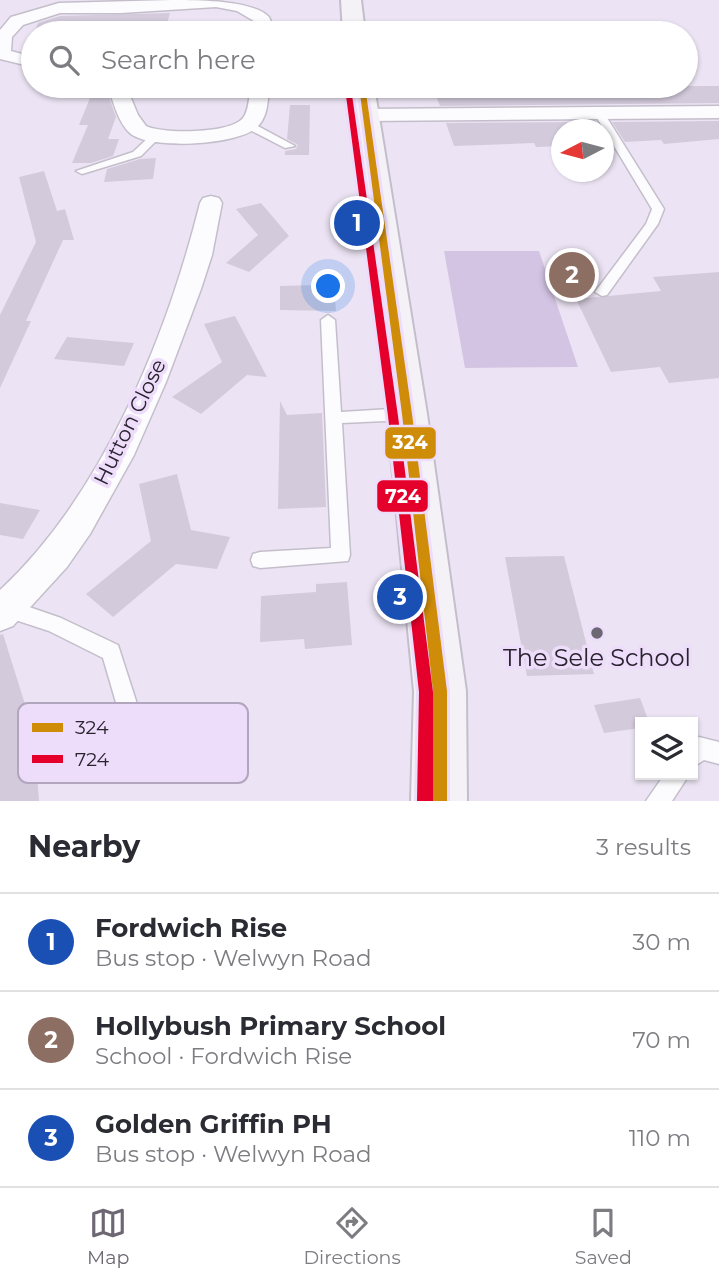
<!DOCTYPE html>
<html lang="en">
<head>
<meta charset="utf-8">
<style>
  body { margin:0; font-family:Montserrat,sans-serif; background:#f2f2f3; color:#2b2b33 }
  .controls { position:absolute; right:21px; bottom:21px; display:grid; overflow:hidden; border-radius:0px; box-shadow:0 2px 5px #0004 }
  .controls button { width:63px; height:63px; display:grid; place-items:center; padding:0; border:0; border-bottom:2px solid #e1e1e2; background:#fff; color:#2b2b33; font:35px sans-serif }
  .compass { position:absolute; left:551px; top:119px; width:63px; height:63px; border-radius:50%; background:#fff; box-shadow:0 2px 5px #0004; rotate:264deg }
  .you { position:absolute; left:329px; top:287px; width:24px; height:24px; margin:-18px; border:5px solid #fff; border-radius:50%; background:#1a73e8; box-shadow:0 0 0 10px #1a73e833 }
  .badge { display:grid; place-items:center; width:46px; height:46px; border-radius:50%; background:#6d6773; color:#fff; font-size:23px; font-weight:700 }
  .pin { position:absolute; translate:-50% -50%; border:4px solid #fff; box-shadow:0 2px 7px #0006 }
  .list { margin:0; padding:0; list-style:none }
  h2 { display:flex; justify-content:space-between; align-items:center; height:91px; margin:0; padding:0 28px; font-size:30px }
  h2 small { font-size:23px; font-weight:400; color:#7c7c81 }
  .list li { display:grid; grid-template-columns:46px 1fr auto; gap:21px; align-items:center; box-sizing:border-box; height:98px; padding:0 28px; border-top:2px solid #e1e1e2 }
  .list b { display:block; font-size:26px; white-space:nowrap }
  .list p { margin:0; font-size:23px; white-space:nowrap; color:#7c7c81 }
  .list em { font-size:23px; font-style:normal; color:#7c7c81 }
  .icon { flex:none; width:38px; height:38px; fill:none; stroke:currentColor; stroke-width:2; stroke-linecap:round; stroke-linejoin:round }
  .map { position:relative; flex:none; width:719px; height:801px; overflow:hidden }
  .search { position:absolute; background:#fff; box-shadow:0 2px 5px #0004; left:21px; right:21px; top:21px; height:77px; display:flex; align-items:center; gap:18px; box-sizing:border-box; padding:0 24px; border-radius:38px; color:#7c7c81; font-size:26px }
  .sheet { height:385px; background:#fff }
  nav { display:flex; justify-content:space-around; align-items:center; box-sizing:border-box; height:98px; border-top:2px solid #e1e1e2; background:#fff; font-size:19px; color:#7c7c81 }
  nav a { display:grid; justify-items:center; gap:4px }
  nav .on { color:#6d6773 }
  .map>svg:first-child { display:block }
</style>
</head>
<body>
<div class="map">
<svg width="719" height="801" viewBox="0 0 719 801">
  <rect width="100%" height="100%" fill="#ece4f4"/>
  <path fill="#d4c4e3" d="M444 251H539L578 367 465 368Z"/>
  <path fill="#d3cadb" d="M170 13 167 24H85L36 28 38 23 60 16Z
    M432 86H719V103L440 106Z
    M109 97 116 117 108 139H119L113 156 91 163H72L88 125H79L90 98Z
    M290 105H310L309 155H285V151L296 149 298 145 287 139Z
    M719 121V139L664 144 661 140 625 142 612 122Z
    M596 122 601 130H562V146L536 147 534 143 454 146 446 123Z
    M156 158 153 179 104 182 107 169 140 159Z
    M44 171 57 211 65 209 74 240H63L26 321H31L0 388V315L36 242 19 177Z
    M261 203 289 236 249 272 226 263 258 235 236 209Z
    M719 272V378L669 383 660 367 611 372 576 299 661 291 653 277Z
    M314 285V288L334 287 336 311 280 310V286Z
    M235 316 267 377 247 375 201 414 172 397 222 362 204 324Z
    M67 337 100 340 134 343 124 366 54 359Z
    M280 401 287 415 322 413 326 507 278 509Z
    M177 474 191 530 230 537 217 569 176 564 113 617 86 594 151 541 139 484Z
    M0 503 40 510 23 539 0 535Z
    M564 556 594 674 527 676 505 557Z
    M347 582 352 645 305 649 304 639 260 642 261 596 316 592V584Z
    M3 634 34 733 39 801H0V635Z
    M640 698 649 722H640V728L604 733 594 705Z"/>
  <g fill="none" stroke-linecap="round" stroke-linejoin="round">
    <defs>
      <path id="service" d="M599 110 604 113 664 209 658 224 607 295 602 296 595 292 646 224 652 209 594 113Z
        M244 123H252L295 146 285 148 244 127Z
        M151 135 160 137 141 156 82 174 76 171 133 152Z
        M328 315 335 320 341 412 407 408 415 414 407 420 342 423 350 555 348 561 260 568 253 566 251 560 253 554 260 552 331 548 321 320Z
        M6 599 61 618 118 645 146 732 143 740 135 743 127 740 103 658 49 631 0 615V601Z
        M699 737 719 742V764L704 760 693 767V740Z
        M664 775H689L672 801H646Z"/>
      <path id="minor" d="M172 0C197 0 253 0 269 17 271 21 273 28 274 33H258L254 21 237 11 216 7 121 13H60L23 25 12 37 11 51 33 57V67L0 59V30L11 17 59 3Z
        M108 86H126L138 115 146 126C163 134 230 134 243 118 249 111 249 95 251 86H269C268 100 268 117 257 127 239 145 152 150 131 134 118 123 113 101 108 86Z
        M719 106V118L366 121 359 119 356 115 359 111 366 109Z
        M211 196 219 198 222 203 212 255 201 289 166 382 134 455 90 534 67 567 13 626 0 631V590C102 496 167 336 200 203L203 198Z"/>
      <path id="secondary" d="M341 0H361L365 33H343Z
        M350 86H374L427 414 466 691 467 801H411L414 691 387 414Z"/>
    </defs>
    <use href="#service" stroke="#c4becb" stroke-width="3"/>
    <use href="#minor" stroke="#c4becb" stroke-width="3"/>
    <use href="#secondary" stroke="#c4becb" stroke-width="4"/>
    <use href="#service" fill="#fcfbfd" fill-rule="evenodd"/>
    <use href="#minor" fill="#fcfbfd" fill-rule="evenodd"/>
    <use href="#secondary" fill="#f5f2f7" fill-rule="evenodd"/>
    <defs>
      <path id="bus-1" d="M359 86H365L412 414 447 691V801H431L433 691 402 414Z"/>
      <path id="bus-2" d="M348 86 351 88 398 416 433 692V801H417L419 692 388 416 345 88Z"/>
    </defs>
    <use href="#bus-1" stroke="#edddfb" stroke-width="6"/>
    <use href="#bus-2" stroke="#edddfb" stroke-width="6"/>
    <use href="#bus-1" fill="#ce8c09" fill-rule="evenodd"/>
    <use href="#bus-2" fill="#e4002b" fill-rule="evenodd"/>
  </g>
  <circle fill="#6d6773" stroke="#edddfb" stroke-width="2.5" cx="597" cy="633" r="7"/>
  <g text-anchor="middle" stroke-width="7" stroke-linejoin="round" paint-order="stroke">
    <g font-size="21" fill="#29232e" stroke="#edddfb">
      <text transform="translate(130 422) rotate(-64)" y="7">Hutton Close</text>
    </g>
    <g font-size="24" fill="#29232e" stroke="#edddfb">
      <text x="597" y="666">The Sele School</text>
    </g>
  </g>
  <rect x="18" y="703" width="230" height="80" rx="10" fill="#edddfb" stroke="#b2a5be" stroke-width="2"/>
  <rect x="32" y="723" width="31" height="9" fill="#ce8c09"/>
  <rect x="32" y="755" width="31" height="8" fill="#e4002b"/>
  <g font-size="19" fill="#29232e">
    <text x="75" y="734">324</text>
    <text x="75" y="766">724</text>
  </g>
  <g stroke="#edddfb" stroke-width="2.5">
    <rect x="384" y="426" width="53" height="34" rx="7" fill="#ce8c09"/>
    <rect x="376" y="479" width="53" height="34" rx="7" fill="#e4002b"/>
  </g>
  <g font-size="19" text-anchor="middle" font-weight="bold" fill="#fff">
    <text x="410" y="449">324</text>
    <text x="403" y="503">724</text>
  </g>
</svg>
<div class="controls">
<button><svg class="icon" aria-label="layers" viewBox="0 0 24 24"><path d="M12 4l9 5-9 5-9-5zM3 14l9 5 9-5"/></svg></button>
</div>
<svg class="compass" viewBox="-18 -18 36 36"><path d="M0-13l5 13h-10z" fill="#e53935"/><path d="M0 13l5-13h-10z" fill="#7c7c81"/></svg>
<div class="you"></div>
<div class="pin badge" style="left:357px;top:223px;background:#1a4fb4">1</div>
<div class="pin badge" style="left:572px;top:275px;background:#8d6e63">2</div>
<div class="pin badge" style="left:400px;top:597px;background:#1a4fb4">3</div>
<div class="search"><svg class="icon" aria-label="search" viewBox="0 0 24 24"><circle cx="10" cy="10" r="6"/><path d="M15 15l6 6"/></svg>Search here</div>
</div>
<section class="sheet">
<h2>Nearby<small>3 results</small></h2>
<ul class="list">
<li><span class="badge" style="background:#1a4fb4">1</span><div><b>Fordwich Rise</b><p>Bus stop · Welwyn Road</p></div><em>30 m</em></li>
<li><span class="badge" style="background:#8d6e63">2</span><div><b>Hollybush Primary School</b><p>School · Fordwich Rise</p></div><em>70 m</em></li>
<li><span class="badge" style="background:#1a4fb4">3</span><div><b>Golden Griffin PH</b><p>Bus stop · Welwyn Road</p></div><em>110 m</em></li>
</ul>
</section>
<nav>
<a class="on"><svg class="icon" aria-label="map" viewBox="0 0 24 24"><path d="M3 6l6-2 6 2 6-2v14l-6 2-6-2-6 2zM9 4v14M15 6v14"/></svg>Map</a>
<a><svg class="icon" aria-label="directions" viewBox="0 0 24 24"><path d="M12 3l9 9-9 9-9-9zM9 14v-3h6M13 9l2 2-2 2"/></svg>Directions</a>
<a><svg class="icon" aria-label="saved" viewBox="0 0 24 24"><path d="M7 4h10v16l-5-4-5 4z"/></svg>Saved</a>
</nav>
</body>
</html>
